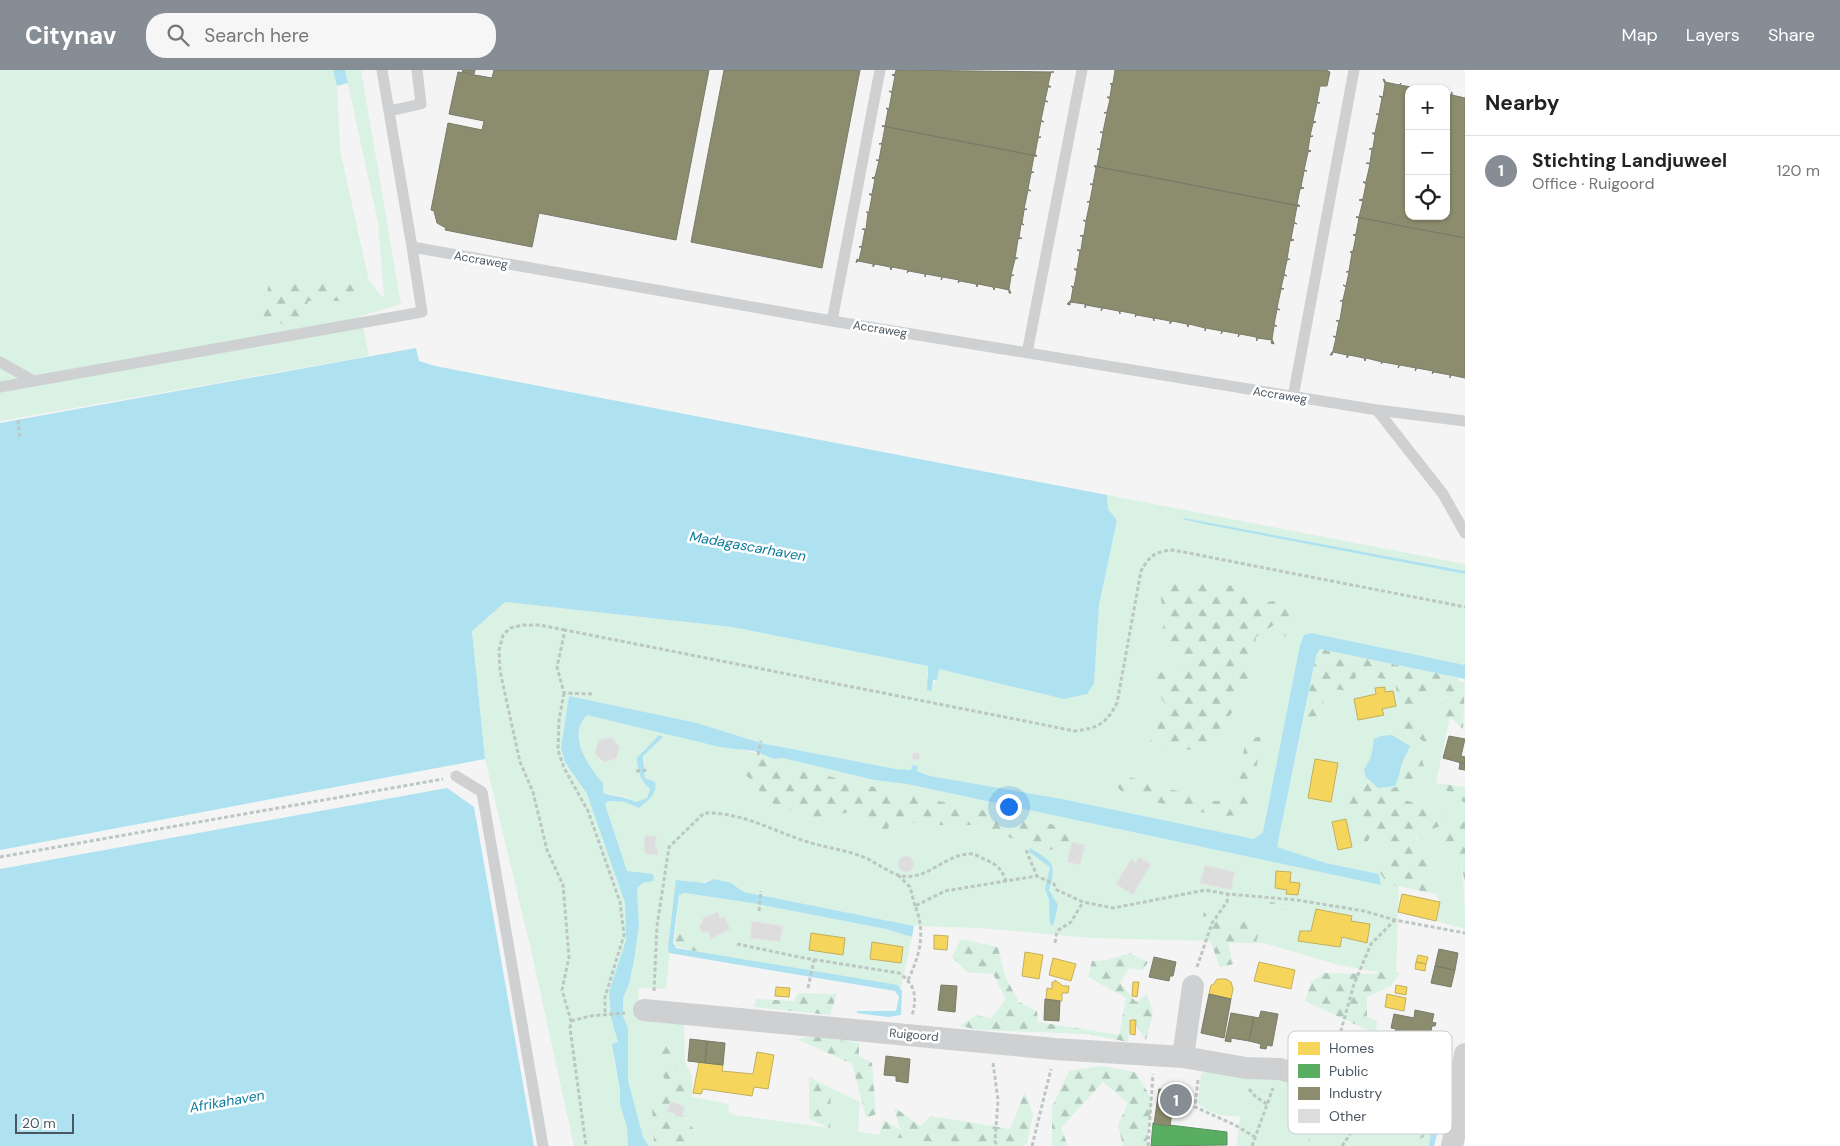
<!DOCTYPE html>
<html lang="en">
<head>
<meta charset="utf-8">
<style>
  body { margin:0; font-family:"DM Sans",sans-serif; background:#f6f6f6; color:#222 }
  .controls { position:absolute; right:15px; top:15px; display:grid; overflow:hidden; border-radius:10px; box-shadow:0 1px 4px #0004 }
  .controls button { width:45px; height:45px; display:grid; place-items:center; padding:0; border:0; border-bottom:1px solid #e0e0e0; background:#fff; color:#222; font:25px sans-serif }
  .scale { position:absolute; left:15px; bottom:12px; width:59px; box-sizing:border-box; padding-left:5px; border:2px solid #4a5661; border-top:0; font-size:14px; line-height:18px; white-space:nowrap; color:#4a5661; -webkit-text-stroke:4px #fff; paint-order:stroke }
  .you { position:absolute; left:1008px; top:736px; width:18px; height:18px; margin:-12px; border:4px solid #fff; border-radius:50%; background:#1a73e8; box-shadow:0 0 0 8px #1a73e833 }
  .badge { display:grid; place-items:center; width:32px; height:32px; border-radius:50%; background:#868d94; color:#fff; font-size:16px; font-weight:700 }
  .pin { position:absolute; translate:-50% -50%; border:2px solid #fff; box-shadow:0 1px 5px #0006 }
  .list { margin:0; padding:0; list-style:none }
  h2 { display:flex; justify-content:space-between; align-items:center; height:65px; margin:0; padding:0 20px; font-size:21px }
  h2 small { font-size:16px; font-weight:400; color:#767676 }
  .list li { display:grid; grid-template-columns:32px 1fr auto; gap:15px; align-items:center; box-sizing:border-box; height:70px; padding:0 20px; border-top:1px solid #e0e0e0 }
  .list b { display:block; font-size:19px; white-space:nowrap }
  .list p { margin:0; font-size:16px; white-space:nowrap; color:#767676 }
  .list em { font-size:16px; font-style:normal; color:#767676 }
  .icon { flex:none; width:28px; height:28px; fill:none; stroke:currentColor; stroke-width:2; stroke-linecap:round; stroke-linejoin:round }
  .map { position:relative; flex:none; width:1465px; height:1076px; overflow:hidden }
  header { display:flex; align-items:center; gap:30px; box-sizing:border-box; height:70px; padding:0 25px; background:#868d94; color:#fff }
  header strong { font-size:24px }
  nav { display:flex; gap:28px; margin-inline-start:auto; font-size:18px }
  .search { width:350px; height:45px; background:#f6f6f6; display:flex; align-items:center; gap:12px; box-sizing:border-box; padding:0 18px; border-radius:20px; color:#767676; font-size:19px }
  main { display:flex }
  aside { flex:1; background:#fff }
  .map>svg:first-child { display:block }
</style>
</head>
<body>
<header>
<strong>Citynav</strong>
<div class="search"><svg class="icon" aria-label="search" viewBox="0 0 24 24"><circle cx="10" cy="10" r="6"/><path d="M15 15l6 6"/></svg>Search here</div>
<nav><a>Map</a><a>Layers</a><a>Share</a></nav>
</header>
<main>
<div class="map">
<svg width="1465" height="1076" viewBox="0 0 1465 1076">
  <defs>
    <pattern id="forest-firs" width="22" height="20" patternUnits="userSpaceOnUse" patternTransform="scale(1.25)"><rect width="22" height="20" fill="#d9f2e3"/><path d="M5 1l3.5 6h-7zM16 11l3.5 6h-7z" fill="#b2c7bb"/></pattern>
  </defs>
  <rect width="100%" height="100%" fill="#f4f4f4"/>
  <path fill="#d9f2e3" fill-rule="evenodd" d="M0 0H333L337 16 340 80 369 211 382 227 384 225 378 153 345 0H361L401 234 361 246 369 286 0 351ZM270 212 357 230 307 231 264 249Z
    M1107 425 1465 494V501L1184 448 1465 504V595L1311 563 1304 565 1300 575 1263 762 1254 769 1062 729 930 706 917 701 918 696 912 695 911 700 896 699 761 673 697 653 569 626 561 678 565 692 587 724 625 833 626 870 609 922 611 948 618 972 614 991 620 1021V1035L627 1057 628 1076H574L531 880 485 689 472 560 505 532 732 557 928 596 926 608 929 609 932 621 939 599 1064 629 1094 613 1099 535 1117 450 1108 439Z
    M1357 604 1395 611 1402 657 1423 671 1426 689 1431 671 1437 662 1416 655 1424 620 1453 629 1440 631 1450 647 1436 713 1465 733 1456 751 1420 734 1403 730 1424 697 1408 692 1399 716 1375 723 1360 749 1366 776 1374 759 1396 775 1388 814 1399 817 1396 905 1338 895 1264 873H1228L1233 894 1220 897 1212 871 1093 868 980 858 914 856 744 822 736 816 714 809 700 813 677 810 666 919 639 918 638 943 684 949 685 991 692 1007V1027L729 1034 728 1042 734 1045 830 1058 831 1018 860 1032 858 1062 962 1076H707L677 1037 690 1032 671 1023 654 1073 657 1076H649L643 1067 628 1010V958L623 946V928L629 914 634 891 639 854 637 818 643 813 654 811 636 802 627 801 605 734 608 731 625 732 639 738 651 727 655 712 645 708 644 680C638 697 636 707 650 719L647 728 636 732 627 727 603 723V713C589 697 566 665 587 645L764 685 742 689 740 701 753 711 766 731 816 750 853 741 886 765 890 749 924 755H971L1048 780 1086 774 904 724 780 695 783 688 874 710 907 714 1381 815 1379 804 1326 793 1277 777 1304 648 1319 650 1327 618Z
    M1443 755 1449 785 1457 775C1464 805 1465 829 1465 859L1436 851 1440 832 1419 797 1436 799 1421 788 1415 778 1418 765Z
    M681 823 752 833 886 859 912 867 901 917 703 883V871L691 866 688 855 677 850 679 825Z
    M1209 999 1266 1006 1383 1036 1385 1061 1391 1055 1399 1062 1419 1069 1431 1064 1429 1076H1237L1240 1046C1225 1047 1208 1044 1198 1033L1201 1004Z"/>
  <path fill="url(#forest-firs)" d="M269 212 354 215 357 231H308L307 253 289 255 263 250Z
    M1200 508 1236 517 1252 535 1274 531 1298 538 1285 567 1275 554 1256 567 1247 621 1205 681 1148 676 1166 635 1147 607 1180 596 1164 568 1161 526 1176 513Z
    M1320 579 1459 608 1458 611 1465 612 1463 659 1450 647H1441L1440 631 1452 628 1424 621 1416 655 1437 662 1431 671 1426 691 1423 671 1402 657 1395 611 1357 604 1349 621 1327 618 1319 650 1304 648 1316 586Z
    M1261 667 1253 720 1244 745 1220 746 1146 730 1122 722 1114 713 1109 701 1211 731H1235L1246 668Z
    M764 685 774 689 783 688 781 695 904 724 1084 761 1087 774 1048 780 971 755H924L891 749 886 765 853 741 816 750 766 731 753 711 740 701 742 689Z
    M1421 685 1424 697 1404 730 1420 734 1456 750 1465 734V813L1457 775 1449 785 1440 773 1443 755 1417 765 1415 778 1421 788 1438 799 1420 798 1436 824 1388 814 1374 794 1396 775 1374 759 1365 777 1360 749 1341 732 1362 707 1375 723 1399 716 1408 692Z
    M1436 713 1465 717V733Z
    M1208 830 1236 860 1248 846 1262 848 1256 873H1228L1233 894 1220 897 1202 849Z
    M1270 832 1310 836 1309 844 1269 837Z
    M677 850 688 855 692 866 703 871V883L674 876Z
    M961 869 998 877 1005 906 1019 932 1037 941 1038 952 1119 965 1126 928 1088 907 1092 891 1107 890 1130 883 1148 892 1143 900 1129 898 1120 913 1136 932 1147 924 1153 943 1146 970 1130 947 1128 972 1088 964 979 960 960 956 976 945 991 948 1006 929 993 904 967 902 952 887Z
    M1385 895 1400 903 1391 916 1367 927V947L1377 951 1376 964 1305 931 1311 912 1324 903 1376 904Z
    M798 923 837 924 830 945 754 937 756 929 794 931Z
    M813 966 859 973V986L872 993 876 1044 866 1048 852 994 797 969Z
    M669 976 690 1032 677 1038 707 1076H657L654 1073 652 1035 662 1019 671 1023 649 977Z
    M1101 996 1135 1002 1152 1029 1146 1076H1123L1118 1055 1128 1033 1103 1012 1061 1058 1068 1076H1052V1037L1069 1001Z
    M809 1007 831 1018 830 1058 809 1049Z
    M1025 1022 1033 1045 1027 1073 1023 1076H960L879 1065 884 1050 900 1060 894 1037 920 1056 931 1046 1010 1059Z
    M1383 1036 1440 1045 1448 1049 1450 1055 1437 1064 1436 1055 1432 1057 1431 1064 1419 1069 1399 1062 1391 1055 1385 1061 1378 1045Z
    M1311 1043 1309 1076H1286Z"/>
  <path fill="#aee2f0" d="M333 0H345L348 13 337 16Z
    M416 278 419 291 435 296 1107 425 1108 439 1117 450 1099 535 1094 613 1087 624 1064 629 939 599 937 610H933L932 621 927 620 928 596 732 557 505 532 472 561 485 689 0 780V353Z
    M1184 448 1465 501V504L1204 454 1183 449Z
    M1311 563 1465 595V609L1320 579 1316 586 1277 777 1326 793 1379 804 1381 815 907 714 874 710 783 688 774 689 754 681 720 677 587 645C566 666 589 697 603 713V723C614 727 625 726 636 732L647 728 650 719C640 710 638 702 637 688L659 665 663 667 643 686 645 708 655 712C658 724 647 731 639 738L625 732 608 731 605 734 627 801 653 804 654 811 643 813 637 818 639 854 634 891 629 914 623 928V946L628 958V1010L643 1067 649 1076H628L627 1057 620 1035V1021L612 974 618 972 611 948 609 922 626 870 625 833 587 724 565 692 561 678 569 626 697 653 761 673 896 699 911 700 912 695 918 696 917 701 930 706 1062 729 1254 769 1263 762 1300 575 1304 565Z
    M1392 665 1410 676C1408 682 1405 685 1403 691 1399 700 1400 707 1395 716L1378 718 1366 707 1364 700 1371 687 1374 669 1381 666Z
    M447 718 474 737 534 1076H0V799Z
    M1030 778C1053 792 1057 793 1049 820L1058 835 1053 856 1050 853 1049 829 1045 819 1050 797 1029 782Z
    M714 809 731 813 744 822 914 856 912 867 886 859 752 833 684 823 679 825 673 873 676 878 898 915 902 921 901 945 888 947 856 943 858 941H896L899 927 895 921 669 883 668 877 676 810 705 813Z
    M1436 1054 1437 1064 1434 1076H1429L1432 1057Z"/>
  <path fill="#f6d55c" stroke="#c2af5e" d="M1385 617V622L1393 621 1396 636 1382 639 1384 645 1358 650 1354 629 1376 624 1375 618Z
    M1315 689 1338 693 1331 732 1308 728Z
    M1346 749 1352 777 1338 780 1332 752Z
    M1276 801 1291 802 1290 812 1300 813 1298 825 1286 824 1287 820 1275 818Z
    M1402 824 1440 832 1436 851 1398 842Z
    M1316 839 1352 846 1351 851 1370 854 1367 873 1342 867 1340 877 1298 871 1300 861H1311Z
    M811 863 845 868 843 885 809 880Z
    M934 865 948 866 947 880 934 879Z
    M872 872 903 877 901 893 870 889Z
    M1025 882 1043 885 1039 909 1022 906Z
    M1418 885 1428 887 1426 894 1416 892Z
    M1053 888 1076 894 1071 911 1049 905Z
    M1259 892 1295 900 1291 919 1254 911Z
    M1416 892 1426 894 1425 901 1415 899Z
    M1217 909H1226L1231 912 1233 919 1231 929 1209 924 1211 915H1213Z
    M1055 910 1063 916H1069L1068 923H1062V931L1046 929 1047 918 1052 919V912H1055Z
    M1133 912H1139L1137 927 1132 926Z
    M1396 915 1407 917 1406 925 1395 923Z
    M776 917 790 918 789 927 775 926Z
    M1387 924 1406 928 1404 941 1385 937Z
    M1130 950H1136L1135 965 1130 964Z
    M757 982 774 985 768 1019 754 1017 752 1026 703 1019 701 1024 693 1023 699 992 723 995 722 1001 753 1004Z"/>
  <path fill="#5aae61" stroke="#559461" d="M1153 1053 1227 1062V1075L1151 1076Z"/>
  <path fill="#8c8c6e" stroke="#787c6a" d="M463 0H475L474 4 462 2Z
    M494 0H709L676 170 539 143 532 177 445 160 446 158 437 153 434 141 431 140 448 53 482 60 484 51 449 44 458 2 492 8Z
    M724 0H860L822 198 691 172Z
    M896 0 1054 2H1051L1048 15 1051 17H1048L1045 30 1048 32 1045 31 1041 50 1044 52 1041 51 1038 67H1041L1038 68 1035 84 1037 86 882 56H885L888 40 886 38 889 39 892 23 889 21 892 22 895 6 892 5 895 4Z
    M1115 0H1326L1330 2 1327 16H1320L1317 32 1320 33H1317L1313 51 1316 52 1313 53 1310 66H1313L1310 67 1308 80 1311 81 1308 82 1304 100 1307 101H1304L1301 117 1304 118 1300 119 1297 134 1300 136 1094 96H1097L1100 80 1097 79H1100L1103 63 1100 62H1103L1107 43H1104L1107 42 1110 29 1107 27H1110L1112 14H1110L1113 13Z
    M1383 9 1385 10V12L1399 15 1401 13 1400 15 1416 18 1418 16V19H1409V146H1446V24L1451 25 1452 22V25L1465 28V168L1356 147H1359L1363 131 1359 130 1363 129 1366 114 1363 112H1366L1370 94 1366 93H1370L1372 79H1369L1373 78 1375 65 1372 63H1375L1379 45 1376 44H1379L1382 28 1379 26 1383 27 1385 14Z
    M882 56 1037 86H1034L1031 102H1034L1031 103 1028 119 1031 121 1028 120 1024 139H1027L1024 140 1022 153 1024 155 1021 154 1019 168H1022L1018 169 1015 188H1018L1015 189 1011 205H1014L1011 206 1009 219 1011 223H1009V220L995 217 994 220 993 217 978 214 977 217 976 214 960 211 958 213 959 210 943 207 941 210 942 207 926 204 925 207V204L909 201 907 203 908 200 892 197 891 200 890 197 875 194 873 197V194L858 191 856 193 857 189 859 190 862 177H859L862 176 865 160 862 159H866L868 143 866 142H869L872 126 869 124H872L875 109 872 108 875 107 879 91 876 90H879L882 74H879L882 73 885 57Z
    M1094 96 1300 136H1297L1294 152 1297 154 1294 153 1291 169 1294 170 1290 171 1287 189H1290L1287 190 1284 204 1287 206 1284 205 1281 218 1284 219H1281L1277 238 1280 240 1277 239 1274 255 1277 256H1274L1272 269 1274 274 1271 273 1272 270 1257 268V271L1256 267 1240 264 1238 267 1239 264 1223 261 1221 264 1222 261 1206 258 1205 261V258L1189 254 1188 257 1187 254 1172 251 1170 254V251L1154 248V251L1153 248 1137 245 1135 247 1136 244 1120 241V244L1119 241 1103 238 1101 241 1102 238 1086 235 1085 238V234L1070 232V235L1067 234 1071 230 1073 218 1071 216 1074 217 1077 201 1074 199H1077L1080 181 1077 180H1081L1083 166H1080L1084 165 1086 152 1083 150 1086 151 1090 132H1087L1090 131 1093 115 1090 114H1093L1096 98Z
    M1356 147 1465 168V308L1451 305 1450 308V305L1434 302 1432 304 1433 301 1417 298 1415 301 1416 298 1400 295 1398 298 1399 295 1383 292 1381 294 1382 292 1366 288 1365 291 1364 288 1349 285 1347 288V285L1333 282 1332 285H1330L1333 281 1336 268 1333 266 1336 267 1339 251H1336L1340 250 1343 231H1340L1343 230 1346 217 1343 215 1346 216 1349 202H1346L1349 201 1352 183 1350 182 1353 181 1356 166 1353 165 1356 164 1359 148Z
    M1449 666 1465 669 1461 686 1465 687V694L1443 688Z
    M1460 693 1465 694V700L1459 699Z
    M1439 879 1458 883 1455 900 1435 896Z
    M1154 887 1176 892 1173 906H1170L1169 911 1149 907Z
    M1435 896 1455 900 1451 917 1431 913Z
    M941 915 957 916 955 942 938 940Z
    M1209 924 1231 929 1224 968 1201 963Z
    M1045 929 1060 931 1059 951 1044 950Z
    M1415 940 1434 944 1432 952 1436 953 1435 956H1432L1429 970 1395 963 1396 959 1391 958 1394 944 1414 948Z
    M1261 941 1278 944 1272 976 1267 975 1266 979 1260 978 1261 974 1249 971 1254 947 1259 948Z
    M1231 943 1254 947 1249 971 1231 968V972L1225 971Z
    M690 969 707 971 705 993 688 991Z
    M707 971 725 973 723 995 705 993Z
    M886 986 910 989 908 1013 896 1011V1006L884 1005Z
    M1159 1019 1186 1022 1183 1045 1172 1043 1170 1056 1154 1054Z"/>
  <path fill="#ddddde" stroke="#e5e6e7" d="M611 667 620 677 616 689 604 692 595 684 598 670Z
    M913 682 920 684 919 690 912 689Z
    M645 765 657 766 655 778H658V785L646 784 644 780Z
    M1072 772 1085 775 1080 795 1067 792Z
    M898 794a8 8 0 1 1 16 0a8 8 0 1 1-16 0Z
    M1139 787 1151 794 1133 825 1116 814 1131 789 1136 792Z
    M1205 795 1235 802 1231 820 1200 813Z
    M718 842 720 848 725 847 730 859 711 869 708 861 702 863 699 855 703 852 702 849Z
    M752 851 783 856 780 872 750 868Z
    M671 1031 685 1037 681 1047 667 1041Z"/>
  <g fill="none" stroke-linecap="round" stroke-linejoin="round">
    <path stroke="#bcc7c4" stroke-width="3" stroke-dasharray="4 2.5" stroke-linecap="butt" d="M18 350 20 368
      M565 560 539 555H523L510 558 503 565 499 580 500 601 520 692 533 722 547 780 563 815 569 887 562 920 571 951 570 958 586 1076
      M564 623 559 650 558 680 564 698 588 741 620 832 624 865 605 927V945
      M592 624 564 623 557 597 565 560 1075 661C1098 658 1106 654 1117 633L1141 501C1149 486 1156 481 1173 480L1465 537
      M758 685 761 671
      M636 701 648 700
      M1026 780 1037 806
      M0 787 443 709
      M898 805 910 817 915 836
      M759 841 761 821
      M1055 873 1057 861 1071 852 1083 832
      M737 874 804 888 899 903C916 915 917 927 912 946
      M1197 897 1212 853 1227 832 1228 824
      M908 910C920 885 926 862 915 836L945 821 1006 811
      M808 918 814 890
      M654 921 657 856 669 777 704 743C741 742 769 759 802 770 821 777 842 779 861 786 874 791 885 800 898 805 926 813 943 785 969 784 975 783 981 788 986 790 998 795 1002 800 1006 811L1037 806 1054 814 1057 820 1083 832 1113 838 1205 820 1228 824 1297 830 1364 841 1395 850 1465 863
      M571 951 590 946 625 943
      M993 993 998 1030 995 1071 997 1076
      M1332 993 1354 914 1371 874 1395 850
      M1198 1010 1195 1037 1235 1055 1255 1067
      M1249 1019 1256 1027 1267 1034
      M1032 1076 1051 999
      M1148 1076 1153 1004
      M1252 1076 1273 1018
      M1342 1076 1357 1054 1361 1044"/>
    <path stroke="#ced0d2" stroke-width="11" d="M382 0 412 177 832 251 1377 340 1443 424 1465 463
      M389 41 421 34 417 0
      M832 251 880 0
      M1027 283 1082 0
      M0 292 34 311
      M0 317 422 242 412 177
      M1293 327 1354 0
      M1377 340 1465 351
      M456 706 482 722 543 1076"/>
    <path stroke="#ced0d2" stroke-width="22" d="M644 940 1055 979 1183 987 1246 998 1280 999 1368 1025 1455 1038
      M1183 987 1193 916
      M1452 1076 1459 1045 1455 1038 1465 984"/>
  </g>
  <g text-anchor="middle" stroke-width="5" stroke-linejoin="round" paint-order="stroke">
    <g font-size="12" fill="#4a5661" stroke="#fff">
      <text transform="translate(481 190) rotate(10)" y="4">Accraweg</text>
      <text transform="translate(880 259) rotate(9)" y="4">Accraweg</text>
      <text transform="translate(1280 325) rotate(9)" y="4">Accraweg</text>
      <text transform="translate(914 965) rotate(5)" y="4">Ruigoord</text>
    </g>
    <g font-size="14" font-style="italic" fill="#0c7c9b" stroke="#fff">
      <text transform="translate(748 476) rotate(10)" y="5">Madagascarhaven</text>
      <text transform="translate(227 1031) rotate(-10)" y="5">Afrikahaven</text>
    </g>
  </g>
  <rect x="1288" y="961" width="164" height="103" rx="8" fill="#fff" stroke="#c9ccd0" stroke-width="1"/>
  <rect x="1298" y="972" width="22" height="13" fill="#f6d55c"/>
  <rect x="1298" y="994" width="22" height="14" fill="#5aae61"/>
  <rect x="1298" y="1017" width="22" height="13" fill="#8c8c6e"/>
  <rect x="1298" y="1039" width="22" height="14" fill="#ddddde"/>
  <g font-size="14" fill="#4a5661">
    <text x="1329" y="983">Homes</text>
    <text x="1329" y="1006">Public</text>
    <text x="1329" y="1028">Industry</text>
    <text x="1329" y="1051">Other</text>
  </g>
</svg>
<div class="controls">
<button>+</button>
<button>−</button>
<button><svg class="icon" aria-label="locate" viewBox="0 0 24 24"><circle cx="12" cy="12" r="6"/><path d="M12 2v4M12 18v4M2 12h4M18 12h4"/></svg></button>
</div>
<div class="scale">20 m</div>
<div class="you"></div>
<div class="pin badge" style="left:1176px;top:1030px">1</div>
</div>
<aside>
<h2>Nearby<small></small></h2>
<ul class="list">
<li><span class="badge">1</span><div><b>Stichting Landjuweel</b><p>Office · Ruigoord</p></div><em>120 m</em></li>
</ul>
</aside>
</main>
</body>
</html>
